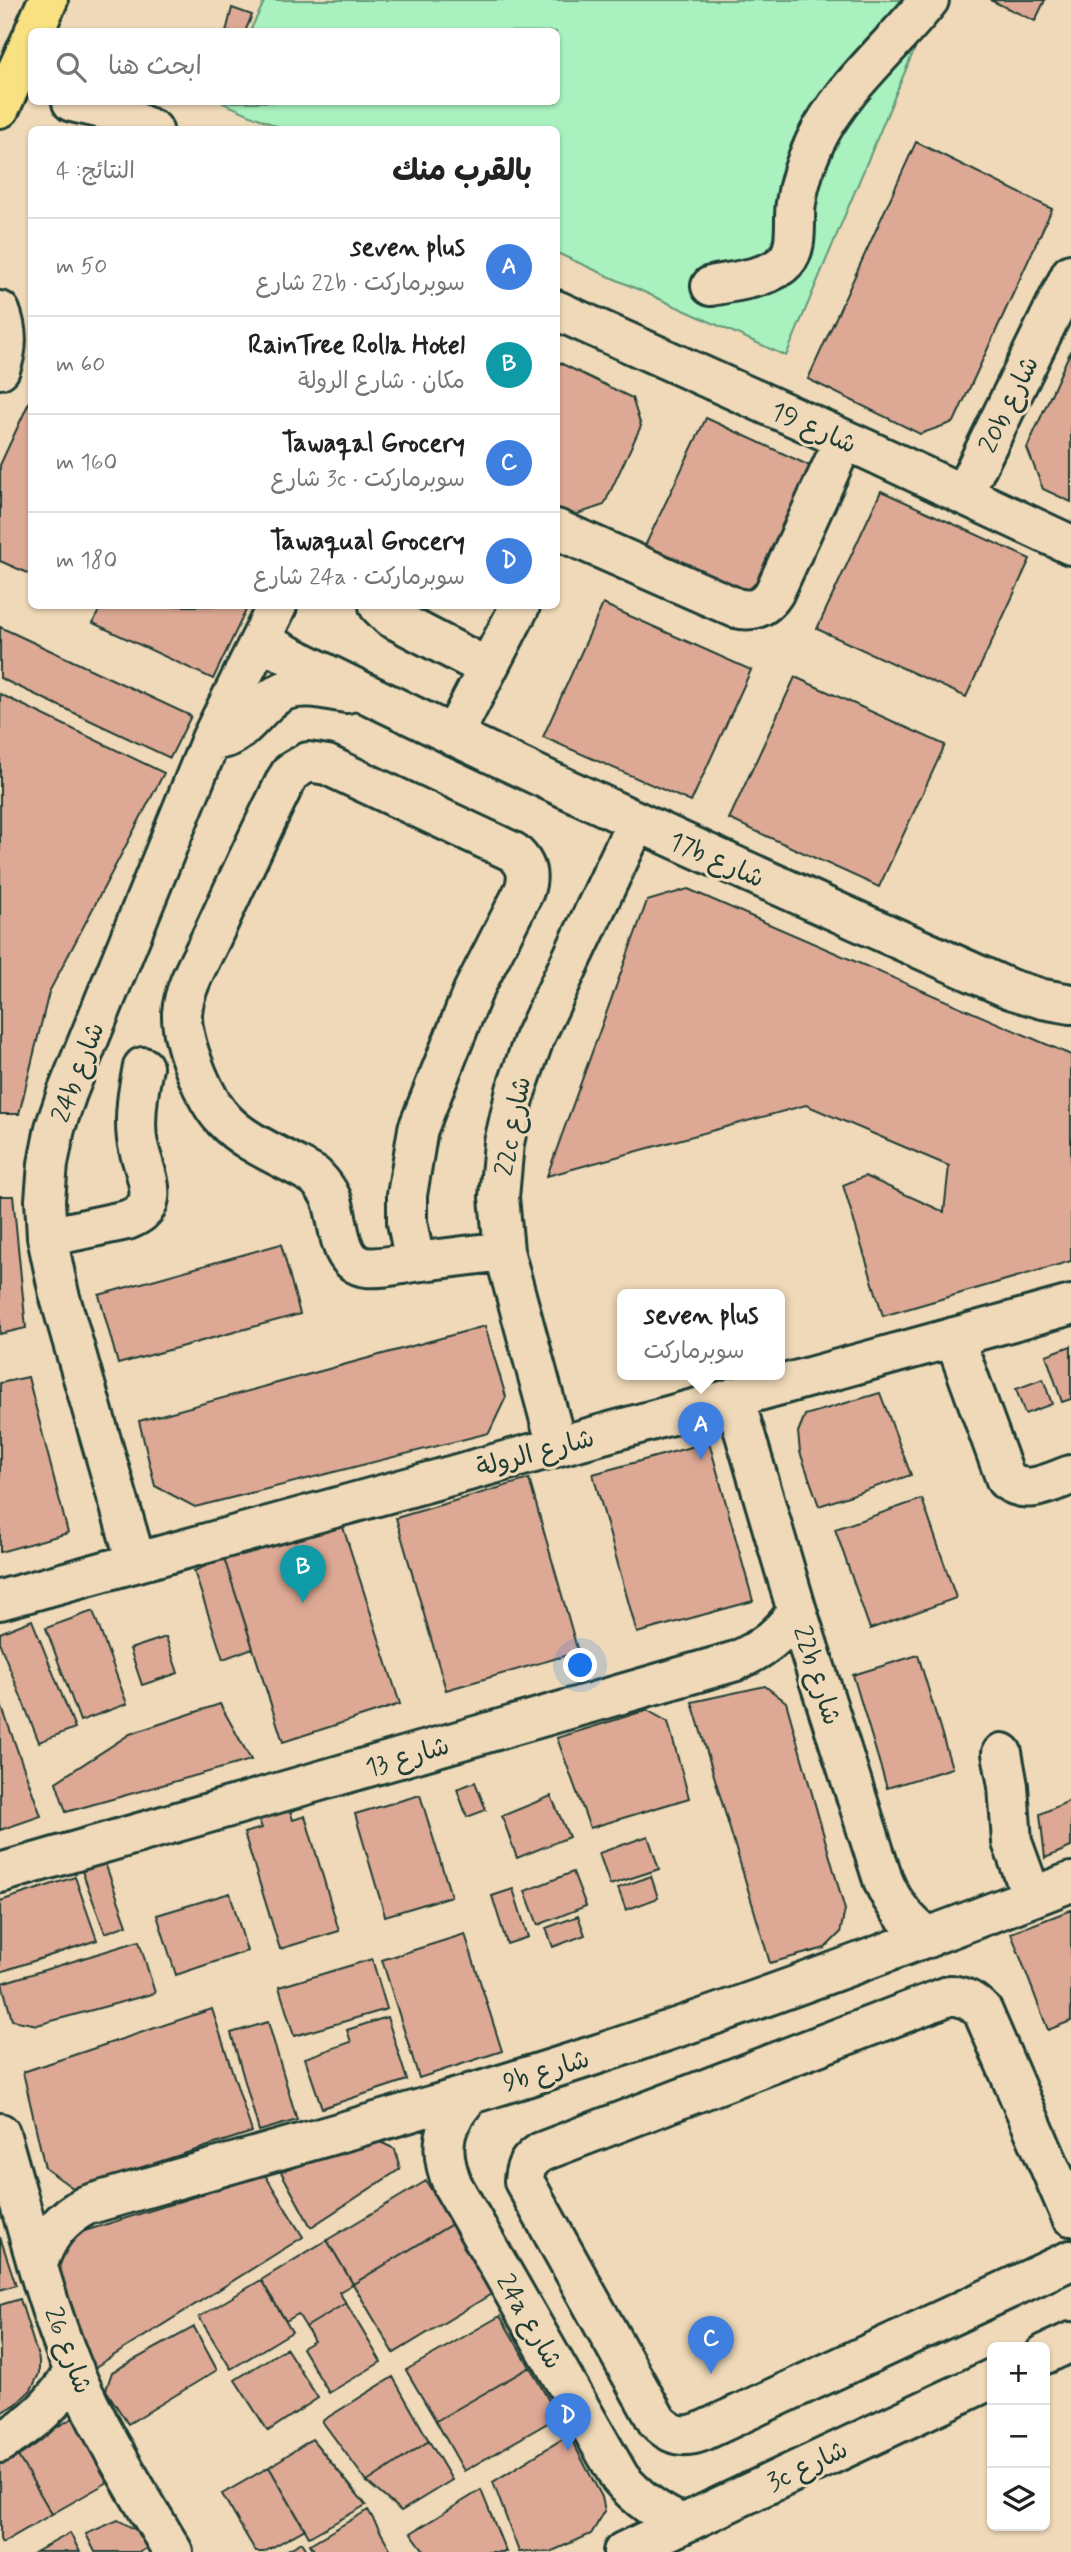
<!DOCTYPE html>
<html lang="ar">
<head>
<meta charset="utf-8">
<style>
  body { margin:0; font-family:Mynerve,"Playpen Sans Arabic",sans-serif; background:#f6f6f6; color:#222; direction:rtl }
  .controls { position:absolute; right:21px; bottom:21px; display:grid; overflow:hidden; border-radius:10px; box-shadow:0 2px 5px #0004 }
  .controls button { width:63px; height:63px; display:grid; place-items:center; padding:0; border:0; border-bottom:2px solid #e0e0e0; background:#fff; color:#222; font:35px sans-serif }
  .you { position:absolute; left:581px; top:1666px; width:24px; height:24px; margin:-18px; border:5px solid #fff; border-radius:50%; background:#1a73e8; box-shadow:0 0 0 10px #1a73e833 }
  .badge { display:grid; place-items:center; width:46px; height:46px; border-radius:50%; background:#d1495b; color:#fff; font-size:23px; font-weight:700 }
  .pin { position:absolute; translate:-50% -58px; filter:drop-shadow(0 2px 4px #0008) }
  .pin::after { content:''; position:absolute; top:37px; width:24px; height:21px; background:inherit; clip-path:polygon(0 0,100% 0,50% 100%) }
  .popup { position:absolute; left:617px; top:1289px; width:168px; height:91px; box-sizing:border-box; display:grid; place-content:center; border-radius:10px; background:#fff; filter:drop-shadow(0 2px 5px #0005); font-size:23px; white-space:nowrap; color:#767676 }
  .popup b { font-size:26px; color:#222 }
  .popup::after { content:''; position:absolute; left:50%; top:100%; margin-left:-14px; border:14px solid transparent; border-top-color:#fff }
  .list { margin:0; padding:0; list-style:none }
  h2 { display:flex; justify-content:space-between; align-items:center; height:91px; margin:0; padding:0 28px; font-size:30px }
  h2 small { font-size:23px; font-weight:400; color:#767676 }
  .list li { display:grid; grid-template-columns:46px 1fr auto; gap:21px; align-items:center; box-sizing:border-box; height:98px; padding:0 28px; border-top:2px solid #e0e0e0 }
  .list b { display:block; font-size:26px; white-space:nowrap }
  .list p { margin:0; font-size:23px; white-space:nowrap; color:#767676 }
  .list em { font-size:23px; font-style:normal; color:#767676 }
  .icon { flex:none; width:38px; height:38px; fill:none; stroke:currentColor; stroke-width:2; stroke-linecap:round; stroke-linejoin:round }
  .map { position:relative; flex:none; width:1071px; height:2552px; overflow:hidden; direction:ltr }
  .search { position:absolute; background:#fff; box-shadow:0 2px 5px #0004; left:28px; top:28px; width:532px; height:77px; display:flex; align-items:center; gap:18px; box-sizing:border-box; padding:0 24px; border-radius:10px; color:#767676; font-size:26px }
  .panel { position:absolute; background:#fff; box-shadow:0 2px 5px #0004; left:28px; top:126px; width:532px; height:483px; border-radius:10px; direction:rtl }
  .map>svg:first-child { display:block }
</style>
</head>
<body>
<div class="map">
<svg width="1071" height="2552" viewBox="0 0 1071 2552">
  <rect width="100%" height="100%" fill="#efd9b8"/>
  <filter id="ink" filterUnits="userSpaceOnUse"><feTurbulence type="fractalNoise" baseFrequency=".0143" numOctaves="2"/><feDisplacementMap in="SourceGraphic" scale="14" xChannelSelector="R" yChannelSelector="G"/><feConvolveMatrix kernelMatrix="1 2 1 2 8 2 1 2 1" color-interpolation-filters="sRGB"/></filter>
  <g filter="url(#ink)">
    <path fill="#a9f1be" stroke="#649779" stroke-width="2" d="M265 0H935L786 356 557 253 556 130 283 129 221 102H556V32L250 31Z"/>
    <path fill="#dea994" stroke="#1f3d34" stroke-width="2" d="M990 0H1045L1035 21Z
      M232 8 252 15 245 32H226Z
      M916 142 1052 209 954 422 920 434 808 379Z
      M1071 350V502L1043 489 1027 448Z
      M556 361 632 398 641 426 604 505 569 517 556 510Z
      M32 396V575L0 561V465Z
      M706 418 821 471 759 602 644 548Z
      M881 491 1030 559 966 697 817 629Z
      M603 604 751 670 691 802 543 737Z
      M101 606H248L213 679 93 623Z
      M0 627 191 716 170 758 0 678Z
      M795 677 945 745 879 887 729 819Z
      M0 694 164 773 49 992 19 1114H0Z
      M688 889 1071 1055V1261L883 1316 843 1185 865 1176 944 1212 949 1166 806 1105 547 1176 647 901Z
      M0 1196H13L26 1328 0 1334Z
      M281 1244 300 1314 118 1364 99 1295Z
      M485 1326 506 1397 489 1433 195 1507 155 1486 139 1421Z
      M1071 1346V1399L1062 1402 1046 1355Z
      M28 1377 68 1533 0 1552V1383Z
      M1043 1379 1052 1404 1025 1414 1016 1389Z
      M880 1393 911 1475 819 1506 800 1452 798 1432 805 1415Z
      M709 1442 753 1601 637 1633 593 1474Z
      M529 1479 578 1652 446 1690 396 1518Z
      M922 1499 956 1598 870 1629 835 1529Z
      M341 1521 400 1704 283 1742 224 1558Z
      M224 1558 253 1648 223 1659 194 1571Z
      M93 1611 127 1704 80 1721 46 1628Z
      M32 1620 75 1728 39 1742 0 1644V1633Z
      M166 1637 178 1673 142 1685 130 1649Z
      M918 1655 952 1768 887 1788 853 1675Z
      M765 1686 786 1702 845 1910 840 1933 825 1948 770 1963 692 1702Z
      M0 1702 41 1816 0 1830Z
      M220 1704 251 1760 66 1812 56 1782 130 1734Z
      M647 1710 668 1722 689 1798 590 1828 557 1738Z
      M475 1782 486 1810 467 1817 457 1789Z
      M420 1795 451 1896 385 1916 355 1814Z
      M551 1796 569 1837 517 1858 502 1816Z
      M1071 1800V1847L1045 1858 1040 1814Z
      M290 1810 293 1820 305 1816 339 1931 280 1949 244 1833 262 1828 259 1820Z
      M648 1836 659 1869 610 1885 599 1853Z
      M105 1863 127 1925 105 1933 82 1871Z
      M573 1872 586 1906 538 1925 525 1891Z
      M651 1876 658 1898 626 1910 618 1888Z
      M75 1877 97 1940 0 1972V1901Z
      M513 1889 528 1937 507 1944 492 1896Z
      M230 1893 247 1951 176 1975 157 1915Z
      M1071 1910V2021L1048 2030 1011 1933Z
      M578 1916 585 1935 553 1947 546 1928Z
      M465 1934 502 2051 419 2078 382 1960Z
      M139 1941 155 1993 37 2025 12 2020 2 1983Z
      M372 1959 387 2009 294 2036 279 1987Z
      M212 2009 252 2132 74 2189 45 2168 23 2072Z
      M387 2017 407 2080 322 2108 305 2058 351 2042 347 2030Z
      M268 2022 297 2120 259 2131 231 2033Z
      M380 2142 395 2149 400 2169 311 2227 281 2172 364 2144Z
      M265 2175 303 2237 92 2369 51 2261 62 2238Z
      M426 2181 452 2224 353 2284 327 2240Z
      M452 2224 493 2293 394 2353 353 2284Z
      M0 2237 16 2285 0 2290Z
      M327 2240 353 2284 339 2292 346 2303 306 2327 298 2314 286 2321 261 2280Z
      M261 2280 292 2332 231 2369 199 2317Z
      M20 2299 39 2360V2374L31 2390 15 2405 0 2413V2305Z
      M346 2303 381 2362 329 2393 302 2348 314 2341 306 2327Z
      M500 2316 530 2367 436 2421 406 2370Z
      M194 2327 217 2370 128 2424 106 2390 112 2372Z
      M286 2348 318 2398 268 2431 235 2380Z
      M530 2367 558 2417 464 2471 436 2421Z
      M393 2377 429 2441 367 2482 322 2421Z
      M73 2418 110 2481 52 2514 15 2451Z
      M569 2435 602 2497 605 2511 591 2534 550 2552H519L493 2482Z
      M312 2439 366 2505 309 2537 269 2467Z
      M429 2441 452 2480 401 2511 367 2482Z
      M15 2451 52 2514 2 2543 0 2539V2460Z
      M269 2467 305 2529 264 2552H256L222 2494Z
      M481 2490 506 2552H425L411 2533Z
      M368 2510 392 2552H315L310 2544Z
      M118 2520 136 2530 147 2548 140 2552H95L86 2534Z
      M70 2533 80 2552H36Z
      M302 2542 308 2552H284Z"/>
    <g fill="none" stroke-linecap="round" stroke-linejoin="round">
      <defs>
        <path id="minor" d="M72 102 111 111 153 130
          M711 286C733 281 770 279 786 261 799 246 793 222 796 203 799 182 806 161 815 142 841 88 892 47 929 0
          M556 310 870 451 1071 545
          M0 311C8 331 8 349 0 369
          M963 495 1071 274
          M556 529 736 608C753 612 764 608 774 593L844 440
          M379 606 390 617 488 668 520 606
          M260 641C507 765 758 877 1010 989L1043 999 1071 1004
          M453 736 488 668
          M211 739C242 745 257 700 287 690 306 684 327 690 347 693
          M308 762 327 765 513 852C526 863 530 874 524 891L473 991 418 1129 407 1195V1222L415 1262C400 1264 381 1269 366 1267 336 1263 340 1219 331 1198 327 1189 321 1182 315 1176 286 1158 247 1145 224 1120 204 1099 181 1042 182 1013 184 986 202 958 213 934 237 882 261 831 286 780L291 772Z
          M47 1237 127 1220C137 1216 147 1211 149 1198 152 1182 139 1156 137 1139 134 1115 138 1091 143 1067
          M415 1262 504 1251
          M954 1337 1006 1480C1027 1496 1048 1483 1071 1475
          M734 1397 797 1611 883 1880C893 1905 908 1922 928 1938
          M557 1446 504 1251 499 1197 504 1143 516 1090 534 1039 636 823
          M136 1562 59 1294 47 1237 45 1200 48 1164 55 1128 67 1093 211 739 277 606
          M0 1600 1071 1305
          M1002 1753 1008 1786 1012 1842 1032 1897
          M0 1873 736 1661C763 1649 781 1635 797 1611
          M472 2093C443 2123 437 2147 453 2186L620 2478C638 2499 657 2513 683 2524
          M0 2133C23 2212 42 2293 73 2369 100 2433 138 2492 173 2552
          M1071 2216 983 2012C973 2001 965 1997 951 1995L541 2152C529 2160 525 2166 524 2181L657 2421C671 2436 684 2439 703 2431L1071 2260
          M38 2264C47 2236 61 2218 87 2205 255 2156 423 2111 589 2057 752 2004 912 1944 1071 1882
          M1045 2354 1071 2342
          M0 2443C33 2423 56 2403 74 2370
          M623 2552 992 2379"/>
        <path id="major" d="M34 32 48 0
          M0 108 32 38"/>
      </defs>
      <use href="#minor" stroke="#1f3d34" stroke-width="44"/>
      <use href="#major" stroke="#1f3d34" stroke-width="44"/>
      <use href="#minor" stroke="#efd9b8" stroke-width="38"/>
      <use href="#major" stroke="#f9e181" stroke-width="38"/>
    </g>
  </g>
  <g text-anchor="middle" stroke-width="6" stroke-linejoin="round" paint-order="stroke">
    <g font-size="26" fill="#1f3d34" stroke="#efd9b8">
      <text transform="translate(1008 404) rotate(-64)" y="9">20b شارع</text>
      <text transform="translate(814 427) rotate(24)" y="9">شارع 19</text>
      <text transform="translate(717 859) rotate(24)" y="9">17b شارع</text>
      <text transform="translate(77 1072) rotate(-69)" y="9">24b شارع</text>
      <text transform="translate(512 1126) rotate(-79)" y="9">22c شارع</text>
      <text transform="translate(535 1452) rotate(-15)" y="9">شارع الرولة</text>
      <text transform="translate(818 1675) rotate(72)" y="9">22b شارع</text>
      <text transform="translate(407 1756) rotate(-16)" y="9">شارع 13</text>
      <text transform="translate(546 2070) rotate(-17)" y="9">9b شارع</text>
      <text transform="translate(530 2321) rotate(60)" y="9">24a شارع</text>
      <text transform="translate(69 2350) rotate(69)" y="9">شارع 26</text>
      <text transform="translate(807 2465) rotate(-25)" y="9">3c شارع</text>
    </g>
  </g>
</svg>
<div class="controls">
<button>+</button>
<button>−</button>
<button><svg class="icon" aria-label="layers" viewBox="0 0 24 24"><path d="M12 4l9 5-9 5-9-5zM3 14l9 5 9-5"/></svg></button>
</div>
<div class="you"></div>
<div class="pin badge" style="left:701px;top:1460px;background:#3f7fe0">A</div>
<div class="popup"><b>seven plus</b>سوبرماركت</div>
<div class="pin badge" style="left:303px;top:1603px;background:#0f9aa8">B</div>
<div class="pin badge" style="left:711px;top:2374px;background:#3f7fe0">C</div>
<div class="pin badge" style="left:568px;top:2451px;background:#3f7fe0">D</div>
<div class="search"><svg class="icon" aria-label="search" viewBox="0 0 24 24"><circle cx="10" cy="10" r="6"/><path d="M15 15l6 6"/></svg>ابحث هنا</div>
<section class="panel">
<h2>بالقرب منك<small>النتائج: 4</small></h2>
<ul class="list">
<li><span class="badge" style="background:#3f7fe0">A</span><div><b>seven plus</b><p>سوبرماركت · 22b شارع</p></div><em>50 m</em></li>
<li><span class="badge" style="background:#0f9aa8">B</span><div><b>RainTree Rolla Hotel</b><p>مكان · شارع الرولة</p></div><em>60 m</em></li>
<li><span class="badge" style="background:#3f7fe0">C</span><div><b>Tawaqal Grocery</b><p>سوبرماركت · 3c شارع</p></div><em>160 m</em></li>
<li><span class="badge" style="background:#3f7fe0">D</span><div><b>Tawaqual Grocery</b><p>سوبرماركت · 24a شارع</p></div><em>180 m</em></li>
</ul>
</section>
</div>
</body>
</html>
